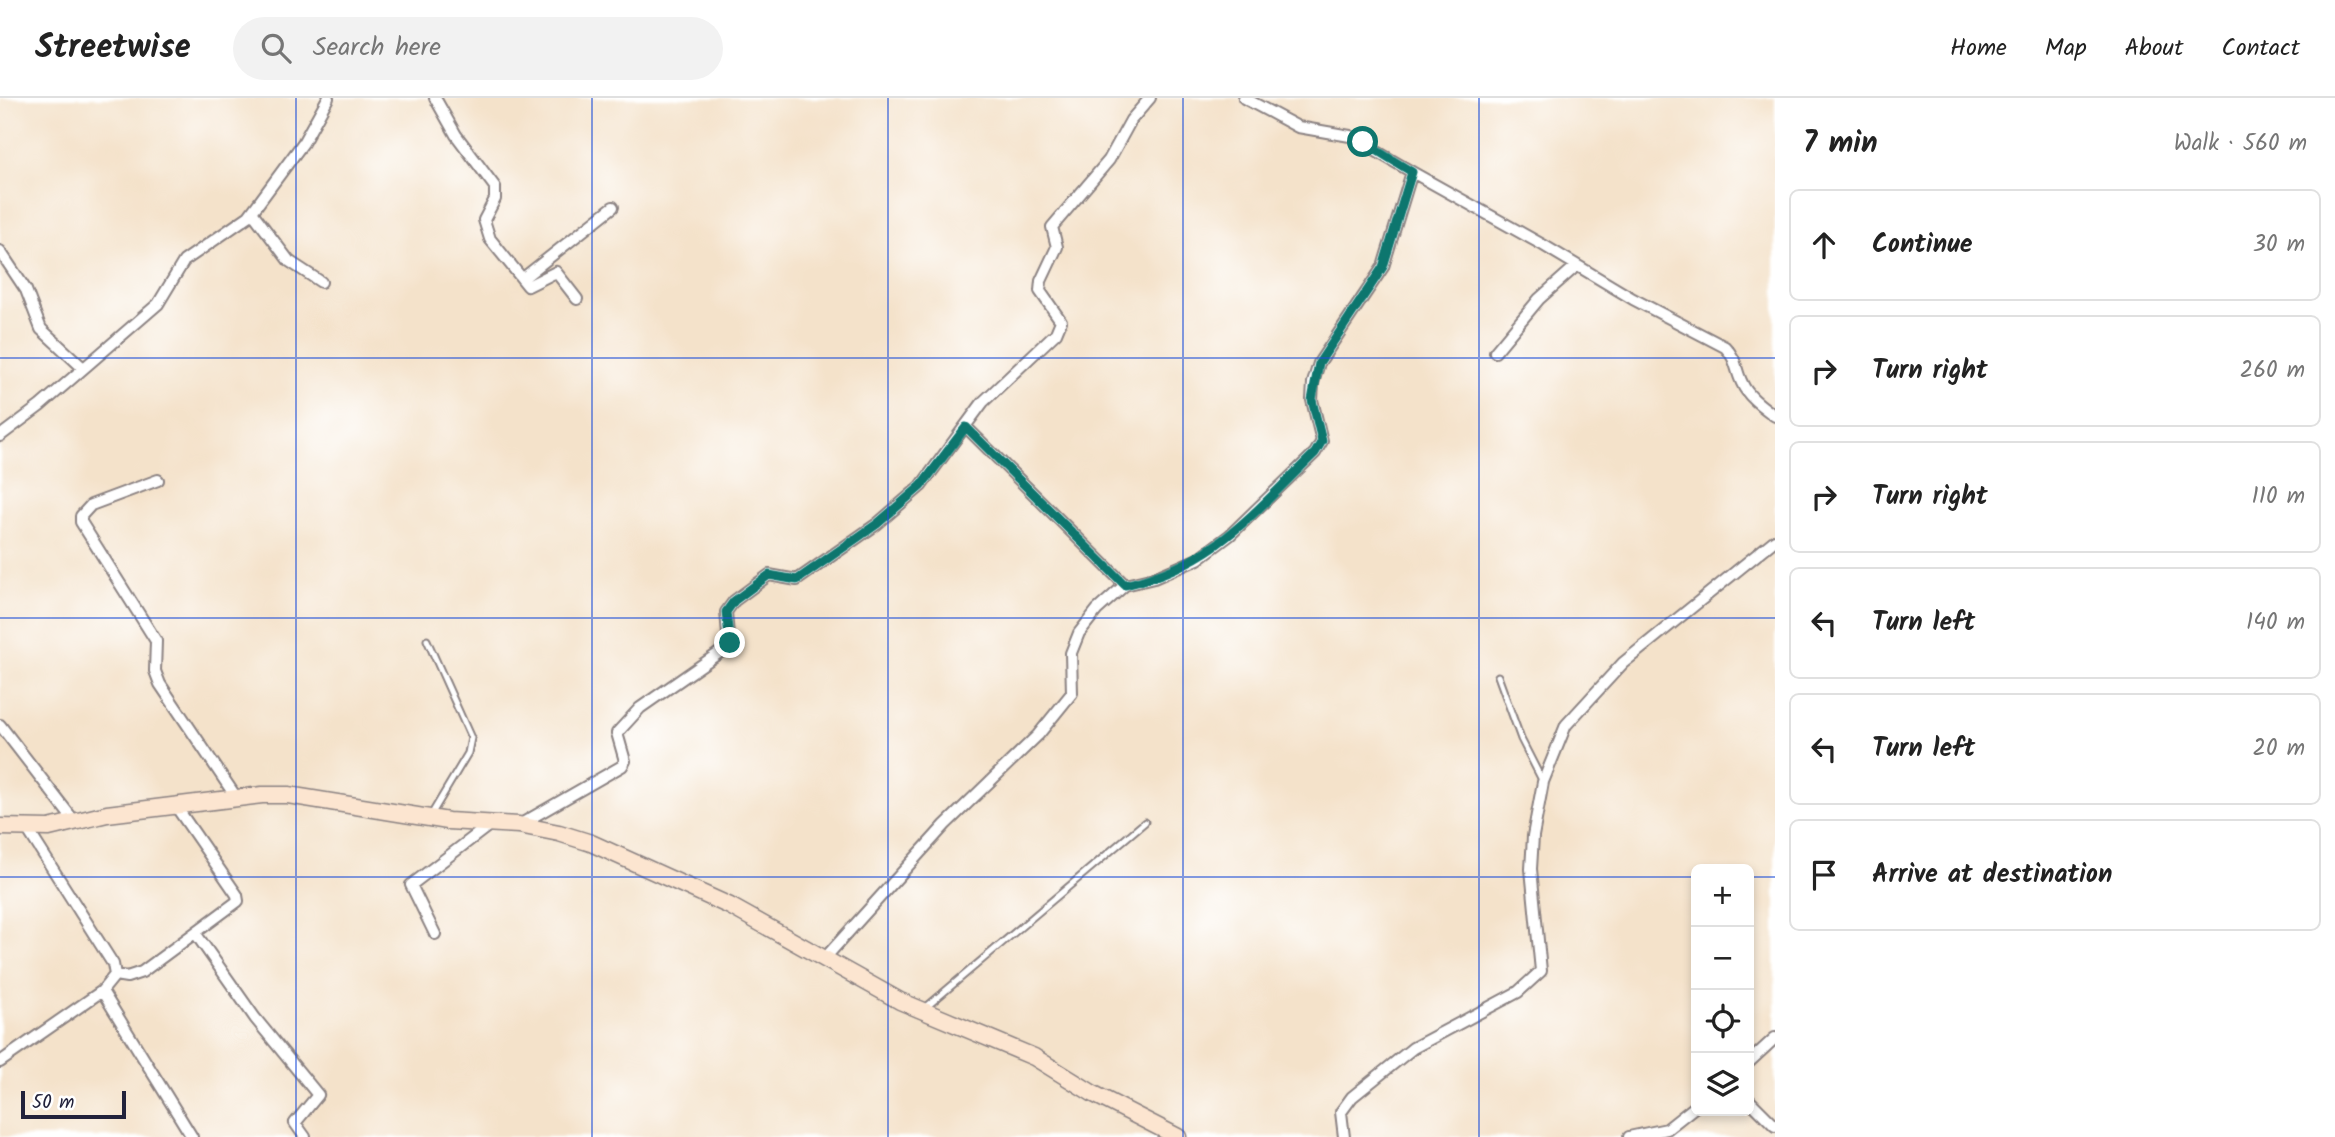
<!DOCTYPE html>
<html lang="en">
<head>
<meta charset="utf-8">
<style>
  body { margin:0; font-family:Kalam,sans-serif; background:#f2f2f2; color:#222 }
  .controls { position:absolute; right:21px; bottom:21px; display:grid; overflow:hidden; border-radius:10px; box-shadow:0 4px 10px #0003 }
  .controls button { width:63px; height:63px; display:grid; place-items:center; padding:0; border:0; border-bottom:2px solid #e0e0e0; background:#fff; color:#222; font:35px sans-serif }
  .scale { position:absolute; left:21px; bottom:18px; width:105px; box-sizing:border-box; padding-left:7px; border:4px solid #22223b; border-top:0; font-size:19px; line-height:24px; white-space:nowrap; color:#22223b; -webkit-text-stroke:5px #fff; paint-order:stroke }
  .stop { position:absolute; width:21px; height:21px; margin:-16px; border:5px solid #0f766e; border-radius:50%; background:#fff }
  .stop.end { background:#0f766e; border-color:#fff; box-shadow:0 2px 7px #0008 }
  .list { margin:0; padding:0; list-style:none }
  h2 { display:flex; justify-content:space-between; align-items:center; height:91px; margin:0; padding:0 28px; font-size:30px }
  h2 small { font-size:23px; font-weight:400; color:#767676 }
  .list li { display:grid; grid-template-columns:46px 1fr auto; gap:21px; align-items:center; box-sizing:border-box; height:112px; margin:0 14px 14px; padding:0 14px; border:2px solid #e0e0e0; border-radius:10px }
  .list b { display:block; font-size:26px; white-space:nowrap }
  .list em { font-size:23px; font-style:normal; color:#767676 }
  .icon { flex:none; width:38px; height:38px; fill:none; stroke:currentColor; stroke-width:2; stroke-linecap:round; stroke-linejoin:round }
  .map { position:relative; flex:none; width:1775px; height:1039px; overflow:hidden }
  header { display:flex; align-items:center; gap:42px; box-sizing:border-box; height:98px; padding:0 35px; background:#fff; border-bottom:2px solid #e0e0e0 }
  header strong { font-size:33px }
  nav { display:flex; gap:38px; margin-inline-start:auto; font-size:24px }
  .search { width:490px; height:63px; background:#f2f2f2; display:flex; align-items:center; gap:18px; box-sizing:border-box; padding:0 24px; border-radius:38px; color:#767676; font-size:26px }
  main { display:flex }
  aside { flex:1; background:#fff }
  .map>svg:first-child { display:block }
</style>
</head>
<body>
<header>
<strong>Streetwise</strong>
<div class="search"><svg class="icon" aria-label="search" viewBox="0 0 24 24"><circle cx="10" cy="10" r="6"/><path d="M15 15l6 6"/></svg>Search here</div>
<nav><a>Home</a><a>Map</a><a>About</a><a>Contact</a></nav>
</header>
<main>
<div class="map">
<svg width="1775" height="1039" viewBox="0 0 1775 1039">
  <rect width="100%" height="100%" fill="#fff"/>
  <filter id="ink" filterUnits="userSpaceOnUse"><feTurbulence type="fractalNoise" baseFrequency=".0143" numOctaves="2"/><feDisplacementMap in="SourceGraphic" scale="14" xChannelSelector="R" yChannelSelector="G"/><feConvolveMatrix kernelMatrix="1 2 1 2 8 2 1 2 1" color-interpolation-filters="sRGB"/></filter>
  <filter id="wash" filterUnits="userSpaceOnUse"><feTurbulence type="fractalNoise" baseFrequency=".00686" numOctaves="4" result="noise"/><feDisplacementMap in="SourceGraphic" scale="28" xChannelSelector="R" yChannelSelector="G"/><feGaussianBlur stdDeviation="1.57" result="paint"/><feColorMatrix in="noise" values="0 0 0 0 0 0 0 0 0 0 0 0 0 0 0 0 0 1.4 0 .05"/><feComposite in="paint" operator="in"/></filter>
  <g filter="url(#wash)">
    <rect width="100%" height="100%" fill="#f4e2ca"/>
  </g>
  <g filter="url(#ink)">
    <g fill="none" stroke-linecap="round" stroke-linejoin="round">
      <defs>
        <path id="lane" d="M427 542 471 640 468 655 431 717
          M1498 578 1521 641 1543 684
          M924 911 1145 724"/>
        <path id="street" d="M435 0 456 37 495 89V101L484 122 490 141 528 188 556 174 577 201
          M1244 0 1298 29 1350 38 1412 74
          M252 114 289 163 321 184
          M0 153 26 192 41 231 82 269
          M522 181 613 109
          M1495 254 1539 201 1575 169
          M966 329 1125 487
          M0 338 40 308 158 206 184 163 249 118 303 45 328 0
          M158 382 91 407 81 418V424L156 543 155 573 160 586 236 699
          M0 627 75 724
          M519 727 622 668 625 663 617 635 640 610 729 548 726 514 734 503 769 477 797 482 877 426 921 388 983 304 1056 235 1061 223 1040 193 1041 183 1057 149 1052 129 1109 62 1131 22 1150 0
          M196 836 255 920 318 997 295 1025 305 1039
          M435 836 411 787 492 725
          M824 861 945 727 1038 637 1072 595 1071 555 1079 535 1097 512 1125 487 1154 480 1198 461 1230 437 1315 355 1322 343 1312 302 1313 285 1319 265 1383 169 1412 74 1543 147 1633 201 1725 249C1737 261 1735 271 1742 285 1748 299 1763 309 1775 318
          M115 877 127 879 142 874 238 803 237 797 175 707
          M102 893 192 1039
          M0 964 102 893 115 877 113 866 28 732
          M1749 964 1775 940
          M1749 1002 1775 1028
          M1344 1039 1341 1014 1352 999 1413 950 1518 894 1541 873 1531 771 1533 738 1543 684 1566 627 1623 565 1775 442
          M1629 1039 1667 1031 1696 1008"/>
        <path id="secondary" d="M0 729 49 730 107 716 262 697H288L448 723 519 727 559 735 591 745 730 808 900 903 1034 959 1092 995 1178 1039"/>
      </defs>
      <use href="#lane" stroke="#8b8282" stroke-width="9"/>
      <use href="#street" stroke="#8b8282" stroke-width="14"/>
      <use href="#secondary" stroke="#8b8282" stroke-width="19"/>
      <use href="#lane" stroke="#fff" stroke-width="5"/>
      <use href="#street" stroke="#fff" stroke-width="10"/>
      <use href="#secondary" stroke="#fce5d0" stroke-width="16"/>
    </g>
  </g>
  <g fill="none" stroke-linecap="round" stroke-linejoin="round" filter="url(#ink)">
    <path stroke="#0f766e" stroke-width="9" d="M730 545 726 514 734 503 769 477 797 482 877 426 921 388 966 329 1125 487C1215 466 1252 416 1315 355L1322 343 1312 302 1319 265 1383 169 1412 74 1363 44"/>
  </g>
  <path fill="none" stroke="#1d4ed8" stroke-width="2" stroke-opacity="0.55" d="M296 0V1039M592 0V1039M888 0V1039M1183 0V1039M1479 0V1039M0 260H1775M0 520H1775M0 779H1696M1749 779H1775"/>
</svg>
<div class="controls">
<button>+</button>
<button>−</button>
<button><svg class="icon" aria-label="locate" viewBox="0 0 24 24"><circle cx="12" cy="12" r="6"/><path d="M12 2v4M12 18v4M2 12h4M18 12h4"/></svg></button>
<button><svg class="icon" aria-label="layers" viewBox="0 0 24 24"><path d="M12 4l9 5-9 5-9-5zM3 14l9 5 9-5"/></svg></button>
</div>
<div class="scale">50 m</div>
<div class="stop" style="left:1363px;top:44px"></div>
<div class="stop end" style="left:730px;top:545px"></div>
</div>
<aside>
<h2>7 min<small>Walk · 560 m</small></h2>
<ul class="list">
<li><svg class="icon" aria-label="ahead" viewBox="0 0 24 24"><path d="M12 20V5M6 11l6-6 6 6"/></svg><div><b>Continue</b></div><em>30 m</em></li>
<li><svg class="icon" aria-label="right" viewBox="0 0 24 24"><path d="M7 20v-9h11M14 6l5 5-5 5"/></svg><div><b>Turn right</b></div><em>260 m</em></li>
<li><svg class="icon" aria-label="right" viewBox="0 0 24 24"><path d="M7 20v-9h11M14 6l5 5-5 5"/></svg><div><b>Turn right</b></div><em>110 m</em></li>
<li><svg class="icon" aria-label="left" viewBox="0 0 24 24"><path d="M17 20v-9H6M10 6l-5 5 5 5"/></svg><div><b>Turn left</b></div><em>140 m</em></li>
<li><svg class="icon" aria-label="left" viewBox="0 0 24 24"><path d="M17 20v-9H6M10 6l-5 5 5 5"/></svg><div><b>Turn left</b></div><em>20 m</em></li>
<li><svg class="icon" aria-label="arrive" viewBox="0 0 24 24"><path d="M6 21V4h12l-3 4 3 4H6"/></svg><div><b>Arrive at destination</b></div></li>
</ul>
</aside>
</main>
</body>
</html>
